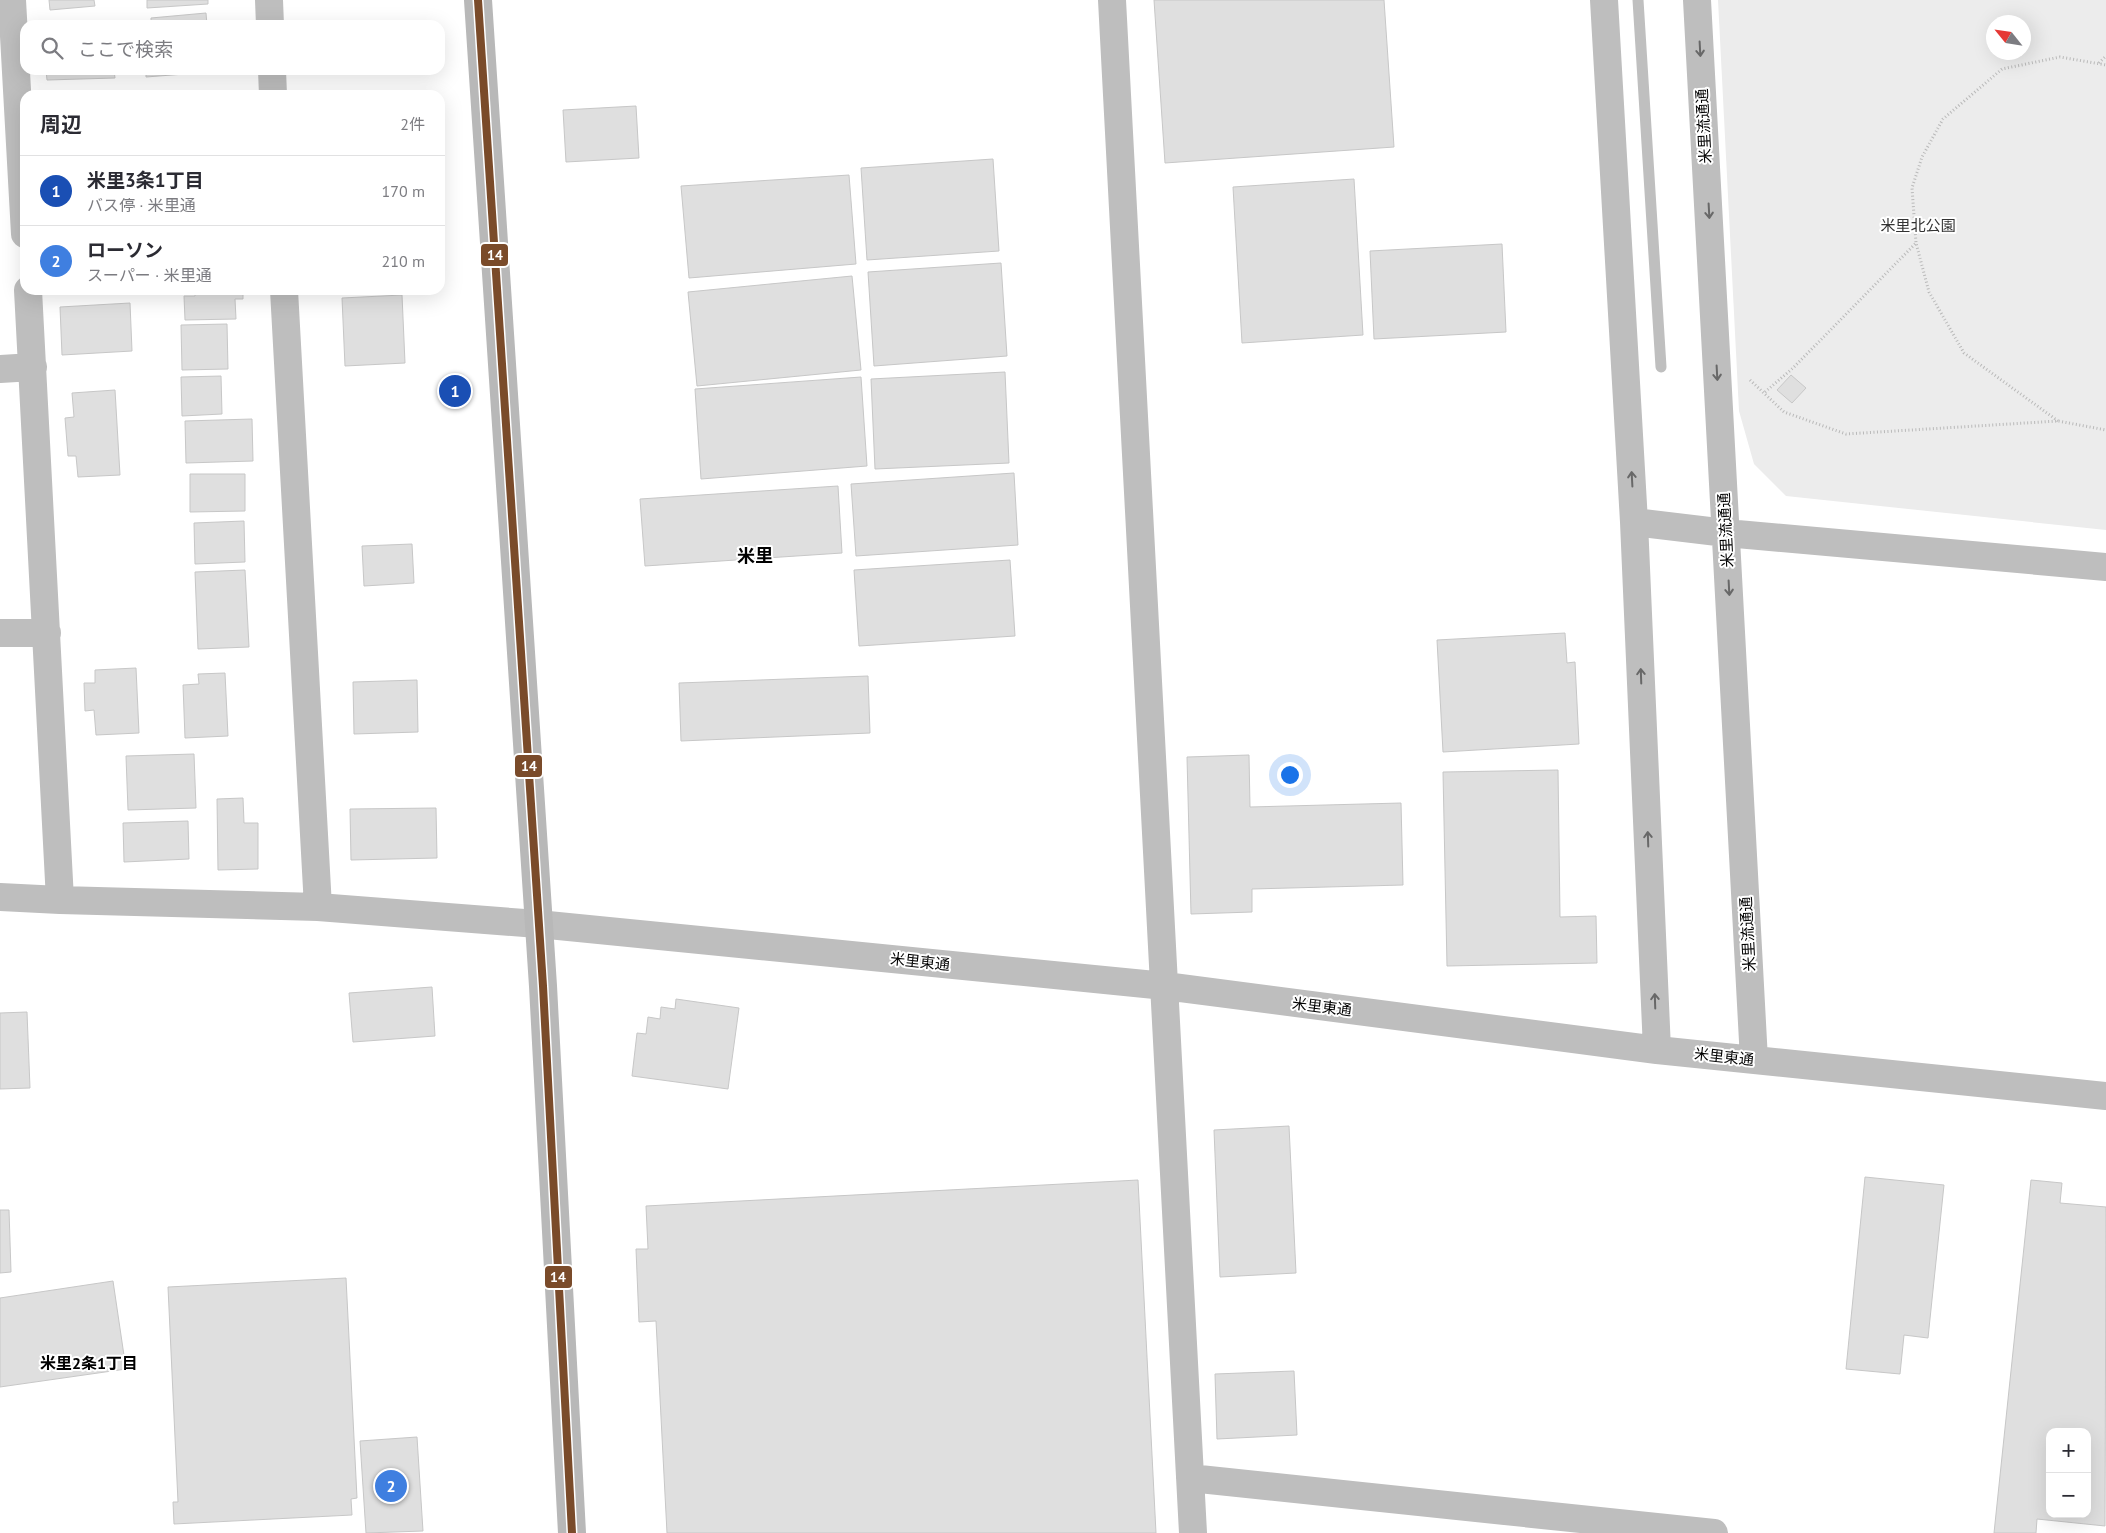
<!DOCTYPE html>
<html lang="ja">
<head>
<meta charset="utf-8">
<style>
  body { margin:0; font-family:"PT Sans","Noto Sans JP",sans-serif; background:#f2f2f3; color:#2b2b33 }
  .controls { position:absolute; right:15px; bottom:15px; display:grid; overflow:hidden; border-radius:10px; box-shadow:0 5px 20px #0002 }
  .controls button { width:45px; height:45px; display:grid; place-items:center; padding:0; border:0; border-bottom:1px solid #e1e1e2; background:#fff; color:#2b2b33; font:25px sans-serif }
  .compass { position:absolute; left:1986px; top:15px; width:45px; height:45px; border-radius:50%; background:#fff; box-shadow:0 5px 20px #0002; rotate:300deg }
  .you { position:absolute; left:1289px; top:774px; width:18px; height:18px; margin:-12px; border:4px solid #fff; border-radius:50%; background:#1a73e8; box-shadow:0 0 0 8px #1a73e833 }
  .badge { display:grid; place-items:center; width:32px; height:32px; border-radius:50%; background:#595959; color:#fff; font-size:16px; font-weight:700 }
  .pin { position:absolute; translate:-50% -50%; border:2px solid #fff; box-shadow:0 1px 5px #0006 }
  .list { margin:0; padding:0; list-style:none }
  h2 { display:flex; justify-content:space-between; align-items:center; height:65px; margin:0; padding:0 20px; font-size:21px }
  h2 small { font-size:16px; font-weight:400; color:#7c7c81 }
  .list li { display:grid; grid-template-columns:32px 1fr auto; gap:15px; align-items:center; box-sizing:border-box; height:70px; padding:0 20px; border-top:1px solid #e1e1e2 }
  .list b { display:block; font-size:19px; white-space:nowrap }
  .list p { margin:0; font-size:16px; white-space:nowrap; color:#7c7c81 }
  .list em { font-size:16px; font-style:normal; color:#7c7c81 }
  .icon { flex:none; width:28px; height:28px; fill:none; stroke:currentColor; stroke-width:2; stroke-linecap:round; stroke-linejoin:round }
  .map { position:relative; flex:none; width:2106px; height:1533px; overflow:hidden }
  .search { position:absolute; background:#fff; box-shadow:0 5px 20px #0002; left:20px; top:20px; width:425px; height:55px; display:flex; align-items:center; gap:12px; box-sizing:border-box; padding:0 18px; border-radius:15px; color:#7c7c81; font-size:19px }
  .panel { position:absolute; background:#fff; box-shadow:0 5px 20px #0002; left:20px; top:90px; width:425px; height:205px; border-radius:15px }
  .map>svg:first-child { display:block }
</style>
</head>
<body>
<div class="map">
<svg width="2106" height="1533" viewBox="0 0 2106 1533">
  <rect width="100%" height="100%" fill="#fff"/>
  <path fill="#ececec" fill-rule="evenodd" d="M1718 0H2106V530L1786 496 1754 464 1739 411ZM1994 22H2024V52H1994Z"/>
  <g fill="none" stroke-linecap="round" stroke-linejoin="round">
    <path stroke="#bfbfbf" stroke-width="11" d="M1638 0 1661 367"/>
  </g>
  <path fill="#dfdfdf" stroke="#c7c7c7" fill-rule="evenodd" d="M49 0H94L95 6 50 10Z
    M147 0H208V4L147 8Z
    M1154 0H1384L1394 147 1165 163Z
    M206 13 207 25H151V18Z
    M46 70H114L115 78 47 80Z
    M146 70H210V72L146 77Z
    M636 106 639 158 566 162 563 110Z
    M993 159 999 251 867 260 861 168Z
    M849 175 856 264 689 278 681 186Z
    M1354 179 1363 335 1242 343 1233 187Z
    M1502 244 1506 332 1374 339 1370 251Z
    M1001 263 1007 356 874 366 868 272Z
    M852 276 861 370 697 386 688 292Z
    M195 290H243V299H235L236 319 185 320 184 296H195Z
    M402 295 405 363 345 366 342 298Z
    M130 303 132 351 62 355 60 307Z
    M227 324 228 369 182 370 181 325Z
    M1005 372 1009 463 875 469 871 379Z
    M1791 375 1806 388 1792 403 1777 390Z
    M221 376 222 414 182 416 181 377Z
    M861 377 867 466 701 479 695 389Z
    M115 390 120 475 78 477 76 456H68L65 418 74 417 72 393Z
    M252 419 253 461 186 463 185 421Z
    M1014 473 1018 545 856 556 851 484Z
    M190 474H245V511L190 512Z
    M838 486 842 553 645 566 640 499Z
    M244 521 245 562 195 564 194 523Z
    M412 544 414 583 364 586 362 546Z
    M1010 560 1015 636 859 646 854 570Z
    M245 570 249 647 198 649 195 572Z
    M1565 633 1567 663 1575 662 1579 744 1443 752 1437 640Z
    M136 668 139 733 96 735 94 710 85 711 84 683H95V670Z
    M225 673 228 736 185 738 183 685 199 684 198 674Z
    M868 676 870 733 681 741 679 683Z
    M417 680 418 732 354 734 353 682Z
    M194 754 196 808 128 810 126 756Z
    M1249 755 1250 807 1401 803 1403 885 1252 889V912L1191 914 1187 757Z
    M1558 770 1560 917 1596 916 1597 963 1447 966 1443 772Z
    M243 798 244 823H258V869L218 870 217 799Z
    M436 808 437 858 351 860 350 809Z
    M188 821 189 859 124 862 123 823Z
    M432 987 435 1036 353 1042 349 993Z
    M676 999 739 1008 728 1089 632 1076 637 1033 646 1034 648 1017 660 1019 661 1007 675 1009Z
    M27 1012 30 1088 0 1089V1013Z
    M1289 1126 1296 1273 1220 1277 1214 1130Z
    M1865 1177 1944 1185 1928 1338 1904 1335 1900 1374 1846 1369Z
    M1138 1180 1156 1533H667L656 1321 639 1322 636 1249H648L646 1206Z
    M2031 1180 2062 1183 2060 1203 2106 1207 2105 1526 2037 1519 2036 1533H1994ZM2050 1432H2087V1514H2050Z
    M0 1210H9L11 1272 0 1273Z
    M346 1278 357 1498 351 1499 352 1515 174 1524 173 1502H178L168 1287Z
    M113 1281 126 1369 0 1387V1298Z
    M1294 1371 1297 1435 1217 1439 1215 1374Z
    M417 1437 423 1531 366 1533 360 1441Z"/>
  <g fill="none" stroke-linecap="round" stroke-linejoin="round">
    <path stroke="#b9b9b9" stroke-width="3" stroke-dasharray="1 2.5" stroke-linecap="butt" d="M2099 63 2106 56
      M1750 380 1784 412 1846 434 2058 421 2106 430
      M1765 392 1793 368 1916 243
      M2058 421 1964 353 1929 292 1916 243 1912 188 1922 157 1943 119 2002 69 2060 57 2106 65"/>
    <path stroke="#bebebe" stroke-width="28" d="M12 0 25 234
      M269 0 270 25
      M1112 0 1193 1533
      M1604 0 1634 522 1657 1050
      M1697 0 1754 1060
      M272 70 273 95
      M28 290 60 900
      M284 290 318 907
      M0 369 33 367
      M1634 522 1726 533 2106 567
      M0 633H47
      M0 897 60 900 318 907 538 924 1165 986 1657 1050 2106 1096
      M1190 1478 1714 1533"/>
    <path stroke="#b8b8b8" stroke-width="28" d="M478 0 543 986 572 1533"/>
    <defs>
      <path id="bus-1" d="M478 0 543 986 572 1533"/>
    </defs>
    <use href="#bus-1" stroke="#fff" stroke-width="11"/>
    <use href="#bus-1" stroke="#7a4b2a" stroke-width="8"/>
  </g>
  <defs><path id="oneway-shaft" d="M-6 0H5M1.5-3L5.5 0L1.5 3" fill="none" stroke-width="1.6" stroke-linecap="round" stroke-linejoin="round" transform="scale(1.25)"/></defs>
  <g stroke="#686868">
    <use href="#oneway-shaft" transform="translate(1700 49) rotate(87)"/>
    <use href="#oneway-shaft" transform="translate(1709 211) rotate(87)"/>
    <use href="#oneway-shaft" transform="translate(1717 373) rotate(87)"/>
    <use href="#oneway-shaft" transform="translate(1632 479) rotate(-93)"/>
    <use href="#oneway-shaft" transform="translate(1729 588) rotate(87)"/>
    <use href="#oneway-shaft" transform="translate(1641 676) rotate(-92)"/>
    <use href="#oneway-shaft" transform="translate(1648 839) rotate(-92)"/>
    <use href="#oneway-shaft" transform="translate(1655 1001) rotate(-92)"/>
  </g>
  <g text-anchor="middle" stroke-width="4" stroke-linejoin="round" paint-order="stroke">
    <g font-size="15" fill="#000" stroke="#fff">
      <text transform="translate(1704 126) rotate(-93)" y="5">米里流通通</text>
      <text transform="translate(1726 530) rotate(-93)" y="5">米里流通通</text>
      <text transform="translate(1748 934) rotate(-93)" y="5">米里流通通</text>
      <text transform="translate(920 962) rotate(6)" y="5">米里東通</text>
      <text transform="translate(1322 1007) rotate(7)" y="5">米里東通</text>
      <text transform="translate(1724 1057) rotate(6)" y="5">米里東通</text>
    </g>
    <g font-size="15" fill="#333" stroke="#fff">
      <text x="1918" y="231">米里北公園</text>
    </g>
    <g font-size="16" font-weight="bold" fill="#000" stroke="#fff">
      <text x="89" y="1369">米里2条1丁目</text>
    </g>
    <g font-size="18" font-weight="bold" fill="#000" stroke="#fff">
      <text x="755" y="562">米里</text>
    </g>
  </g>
  <g stroke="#fff" stroke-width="2">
    <rect x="480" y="243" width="29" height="24" rx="5" fill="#7a4b2a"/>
    <rect x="514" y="754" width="29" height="24" rx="5" fill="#7a4b2a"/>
    <rect x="544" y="1265" width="29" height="24" rx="5" fill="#7a4b2a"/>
  </g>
  <g font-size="14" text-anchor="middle" font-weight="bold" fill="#fff">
    <text x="495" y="260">14</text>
    <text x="529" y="771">14</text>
    <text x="558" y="1282">14</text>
  </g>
</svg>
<div class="controls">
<button>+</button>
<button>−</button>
</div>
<svg class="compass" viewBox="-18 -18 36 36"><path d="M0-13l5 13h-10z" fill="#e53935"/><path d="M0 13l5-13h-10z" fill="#7c7c81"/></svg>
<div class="you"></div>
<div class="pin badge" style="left:455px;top:391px;background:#1a4fb4">1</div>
<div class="pin badge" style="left:391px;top:1486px;background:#3f7fe0">2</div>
<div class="search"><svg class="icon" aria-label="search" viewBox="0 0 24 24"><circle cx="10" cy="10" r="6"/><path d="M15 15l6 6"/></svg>ここで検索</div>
<section class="panel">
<h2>周辺<small>2件</small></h2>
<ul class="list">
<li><span class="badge" style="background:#1a4fb4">1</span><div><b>米里3条1丁目</b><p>バス停 · 米里通</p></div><em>170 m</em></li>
<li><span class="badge" style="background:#3f7fe0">2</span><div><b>ローソン</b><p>スーパー · 米里通</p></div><em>210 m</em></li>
</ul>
</section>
</div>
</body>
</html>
